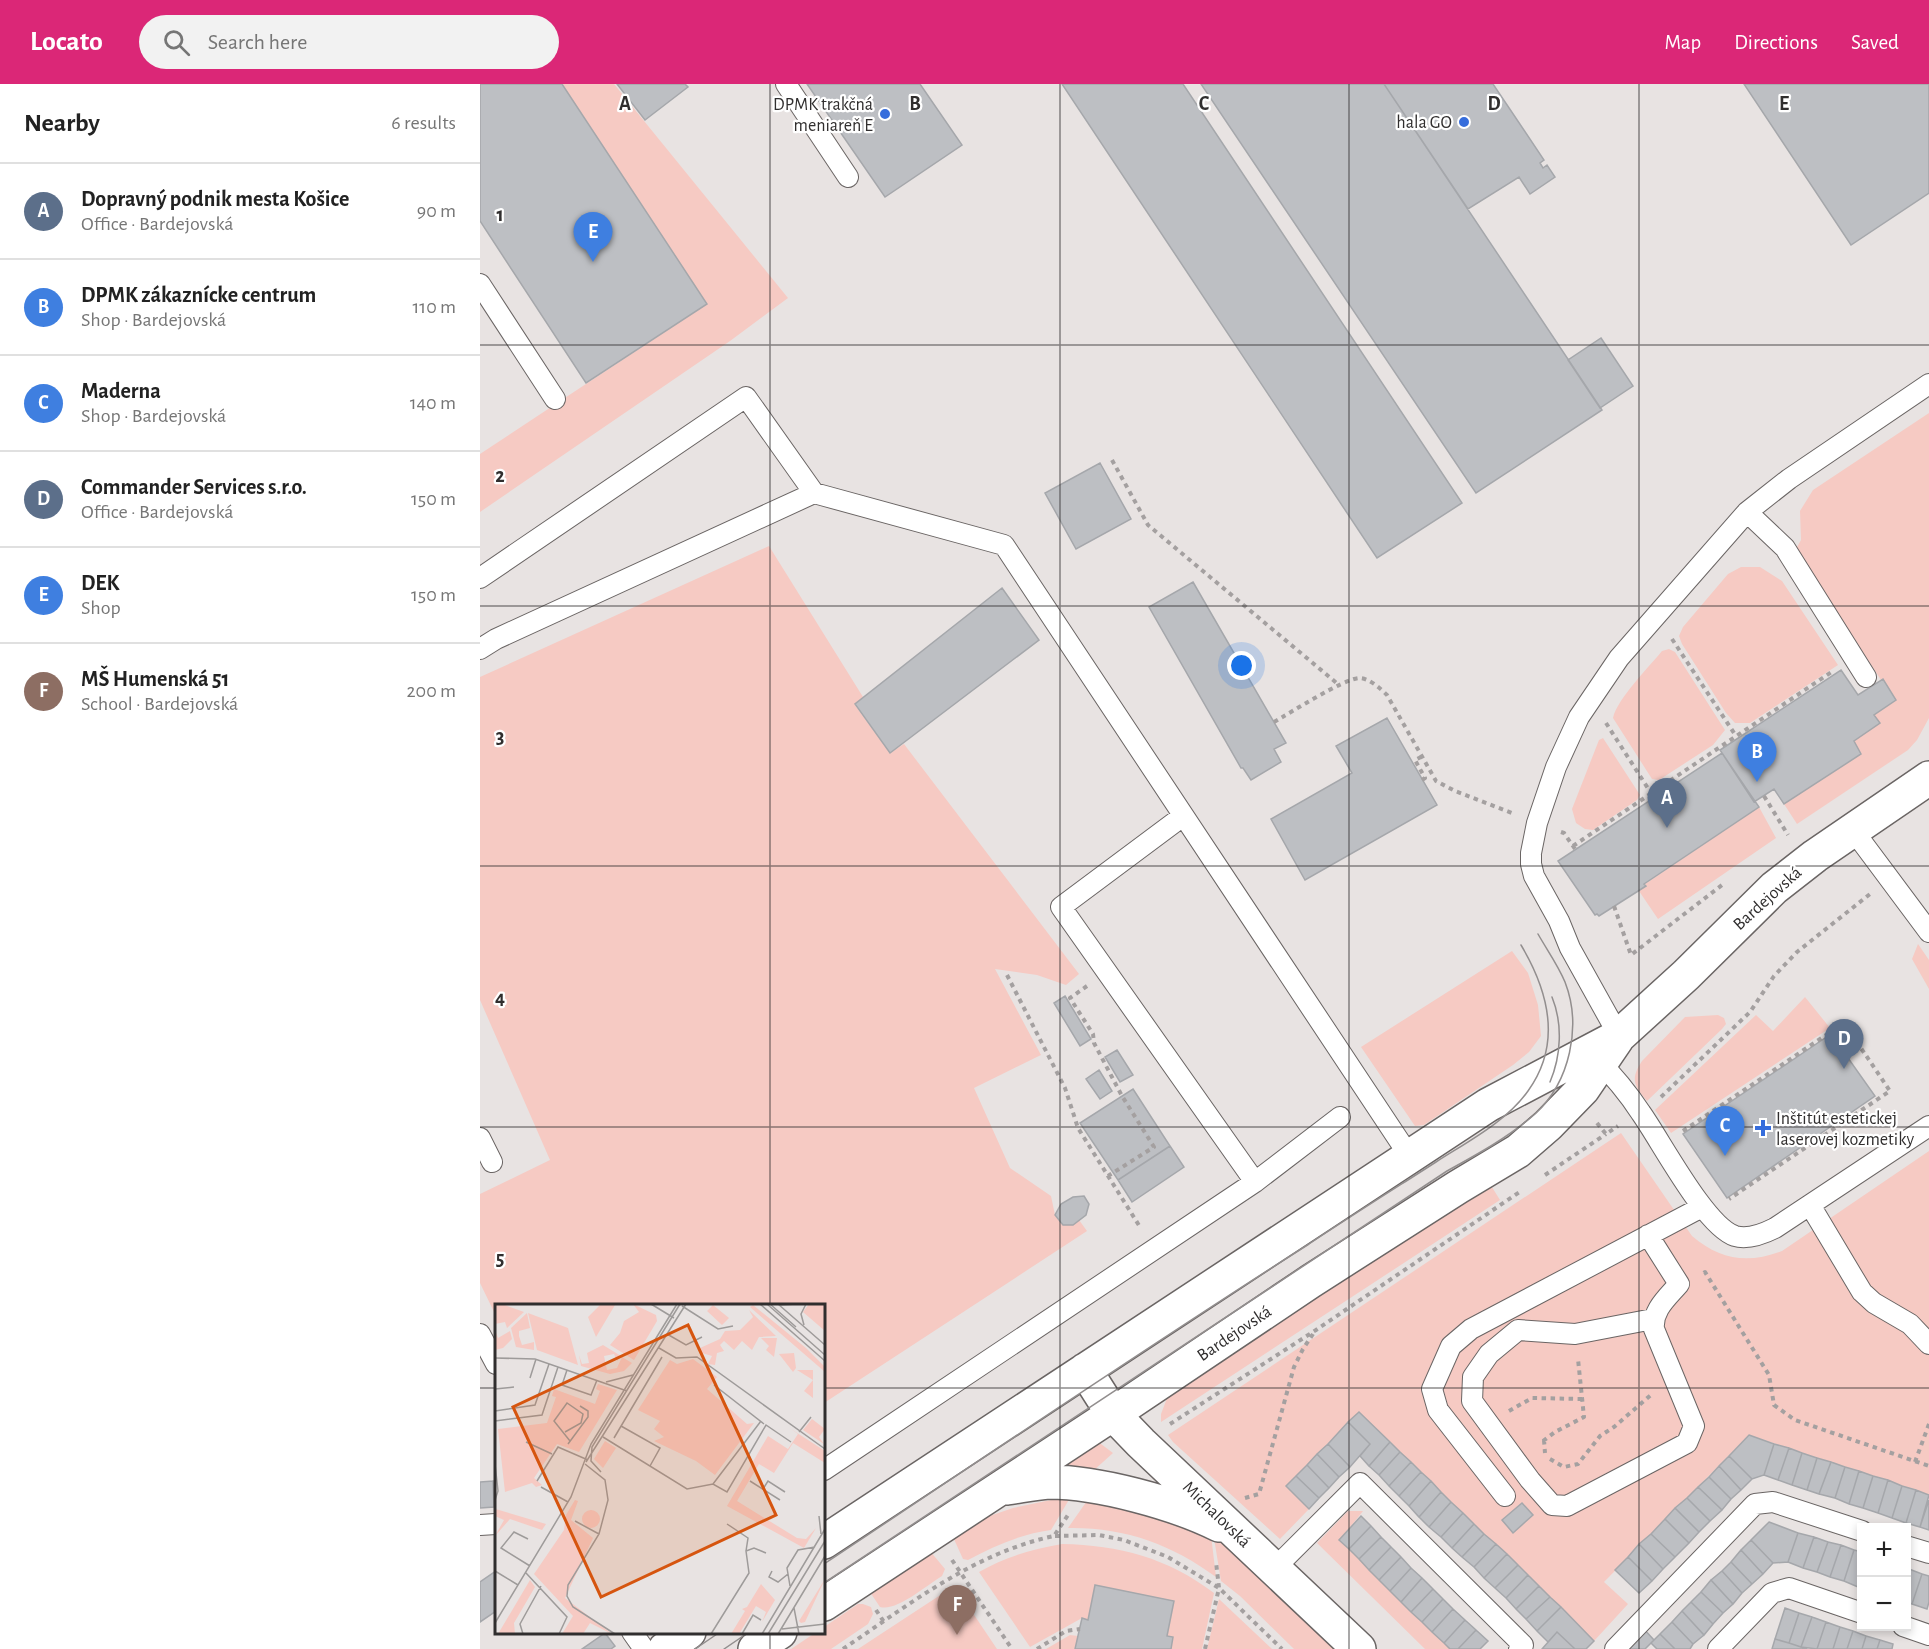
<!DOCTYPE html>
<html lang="en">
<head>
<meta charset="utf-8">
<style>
  body { margin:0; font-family:"Alegreya Sans",sans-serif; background:#f2f2f2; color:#222 }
  .controls { position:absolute; right:18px; bottom:18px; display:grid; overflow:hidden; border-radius:0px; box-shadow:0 3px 9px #0003 }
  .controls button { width:54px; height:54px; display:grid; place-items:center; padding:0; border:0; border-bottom:2px solid #e0e0e0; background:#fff; color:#222; font:30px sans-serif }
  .you { position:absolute; left:762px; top:582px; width:21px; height:21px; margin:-15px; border:4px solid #fff; border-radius:50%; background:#1a73e8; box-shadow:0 0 0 9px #1a73e833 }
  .badge { display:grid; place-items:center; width:39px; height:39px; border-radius:50%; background:#db2777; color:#fff; font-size:20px; font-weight:700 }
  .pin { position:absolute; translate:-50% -50px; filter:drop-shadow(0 2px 3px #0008) }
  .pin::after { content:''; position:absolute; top:32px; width:21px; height:18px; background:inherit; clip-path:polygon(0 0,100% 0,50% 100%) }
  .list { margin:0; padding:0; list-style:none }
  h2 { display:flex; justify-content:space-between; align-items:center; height:78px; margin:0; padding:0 24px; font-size:26px }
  h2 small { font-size:20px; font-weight:400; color:#767676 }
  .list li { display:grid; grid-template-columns:39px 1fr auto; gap:18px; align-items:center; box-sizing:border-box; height:96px; padding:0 24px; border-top:2px solid #e0e0e0 }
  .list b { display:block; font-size:22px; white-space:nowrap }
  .list p { margin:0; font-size:20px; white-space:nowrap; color:#767676 }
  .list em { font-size:20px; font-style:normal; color:#767676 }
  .icon { flex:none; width:33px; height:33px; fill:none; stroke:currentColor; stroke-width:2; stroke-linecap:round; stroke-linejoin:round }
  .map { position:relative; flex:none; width:1449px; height:1565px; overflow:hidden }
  header { display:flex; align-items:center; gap:36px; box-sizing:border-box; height:84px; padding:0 30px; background:#db2777; color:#fff }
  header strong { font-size:28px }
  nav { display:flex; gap:33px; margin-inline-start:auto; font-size:21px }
  .search { width:420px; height:54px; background:#f2f2f2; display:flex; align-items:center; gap:15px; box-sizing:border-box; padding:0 21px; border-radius:33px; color:#767676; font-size:22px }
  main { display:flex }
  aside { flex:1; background:#fff }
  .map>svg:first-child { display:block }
</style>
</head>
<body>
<header>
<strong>Locato</strong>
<div class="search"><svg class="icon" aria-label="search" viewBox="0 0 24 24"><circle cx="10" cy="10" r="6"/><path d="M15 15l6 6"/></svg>Search here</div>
<nav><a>Map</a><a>Directions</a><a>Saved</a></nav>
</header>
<main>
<aside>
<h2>Nearby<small>6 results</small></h2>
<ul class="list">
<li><span class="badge" style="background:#5c6f8a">A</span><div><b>Dopravný podnik mesta Košice</b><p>Office · Bardejovská</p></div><em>90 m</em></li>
<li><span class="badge" style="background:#3f7fe0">B</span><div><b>DPMK zákaznícke centrum</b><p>Shop · Bardejovská</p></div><em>110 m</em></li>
<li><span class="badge" style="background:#3f7fe0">C</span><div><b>Maderna</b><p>Shop · Bardejovská</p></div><em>140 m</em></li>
<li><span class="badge" style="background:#5c6f8a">D</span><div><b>Commander Services s.r.o.</b><p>Office · Bardejovská</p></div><em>150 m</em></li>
<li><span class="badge" style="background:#3f7fe0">E</span><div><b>DEK</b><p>Shop</p></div><em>150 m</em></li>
<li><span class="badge" style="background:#8d6e63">F</span><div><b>MŠ Humenská 51</b><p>School · Bardejovská</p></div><em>200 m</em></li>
</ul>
</aside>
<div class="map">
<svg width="1449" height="1565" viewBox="0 0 1449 1565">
  <rect width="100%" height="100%" fill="#e8e3e2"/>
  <path fill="#f6cac3" d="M82 0H134L308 214 250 257 0 428V370L227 220Z
    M1449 329V634L1437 656 1428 666 1317 740 1304 720 1381 670 1374 657 1399 639 1394 631 1416 616 1403 595 1401 596 1316 465 1321 456 1320 427 1333 406Z
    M289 462 383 613 375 621 410 669 424 660 599 890 586 901 557 891 515 885 561 971 494 1004 530 1084 571 1112 575 1131 583 1141H593L599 1136 607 1147 344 1319V1222H16V1232L0 1199V1110L70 1076 0 916V593Z
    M1261 483H1280L1302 497 1358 581 1270 639H1255L1246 629 1202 560 1199 552 1203 543 1248 490Z
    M1189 565 1195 568 1245 646 1233 661 1179 696 1172 695 1133 634C1137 615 1169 583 1182 567Z
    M1123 654 1160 711 1157 716 1113 746 1105 745 1096 739 1092 725 1119 656Z
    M1279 723 1296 754 1178 835 1159 807 1166 802 1165 800Z
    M1438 860 1449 876V905L1432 875Z
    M1032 867 1048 889 1058 921 1061 952 1049 968 1033 981 944 1041 935 1042 881 963Z
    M1325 913 1350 944 1191 1049 1175 1026 1276 931 1293 947Z
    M1238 931 1244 934 1246 940 1242 945 1167 1017C1154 1002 1150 995 1162 977L1205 933Z
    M1141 1049 1212 1152C1240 1176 1268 1180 1302 1167L1449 1067V1411L1269 1351 1124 1498 1148 1520 1114 1557 879 1328 806 1402 829 1425 800 1455 693 1358 688 1351Z
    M1010 1100 1020 1116 681 1338V1330L689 1309Z
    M613 1354 633 1369 613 1387 587 1385 584 1381Z
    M590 1414 571 1446C541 1450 514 1462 488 1476L483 1475 473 1453 492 1438 533 1424 576 1415Z
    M609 1414 643 1418 731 1451 736 1493C691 1460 644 1443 588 1444Z
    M868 1427H883L860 1456 970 1565H945L837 1459Z
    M734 1454 756 1470 855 1565H814L760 1512 741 1497Z
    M582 1460C639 1461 688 1474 734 1509L722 1565H691L693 1554 687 1552 694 1517 608 1536 602 1534 550 1563 499 1488C525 1473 553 1465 582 1460Z
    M450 1467 465 1485 462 1492C447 1501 416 1528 400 1523L388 1505Z
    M476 1504 517 1565H378L468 1506Z
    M739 1515 792 1565H727Z
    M378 1520H383L391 1523 393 1530 388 1540 351 1565H311L335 1549 344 1548V1543Z
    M590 1551 598 1552 595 1565H566Z"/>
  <path fill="#bdbfc3" stroke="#a5a7ab" stroke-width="1.5" d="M0 0H82L227 220 106 299 0 137Z
    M137 0H205L208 3 165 36Z
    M327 0H440L482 61 405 113Z
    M582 0H703L982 419 897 474Z
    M721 0H904L1122 326 996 409Z
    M904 0H1013L1064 76 1060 79 1063 84 1067 81 1075 93 1050 110 1039 93 988 125Z
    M1264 0H1449V109L1371 161Z
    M1121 254 1153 302 1120 324 1088 276Z
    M620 379 651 435 596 465 565 409Z
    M713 498 806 659 794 665 801 678 771 696 763 684H761L669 523Z
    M522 504 559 556 410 669 375 620Z
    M1361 586 1378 611 1403 595 1416 616 1394 631 1400 639 1374 657 1381 670 1304 720 1294 705 1274 718 1240 666Z
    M907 634 957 721 825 796 791 735 872 689 856 662Z
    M1242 669 1279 723 1164 800 1166 802 1119 832 1117 830 1115 831 1078 777Z
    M585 912 611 955 600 962 574 919Z
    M1351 950 1395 1012 1247 1114 1203 1050Z
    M637 966 653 991 640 998 625 973Z
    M619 986 632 1007 620 1015 606 995Z
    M653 1005 690 1062 638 1096 600 1039Z
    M690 1062 704 1083 652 1118 638 1096Z
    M604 1112 609 1120 606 1131 593 1141H583L575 1131 581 1120 593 1113Z
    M879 1328 910 1358 889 1382 880 1372 890 1360 868 1338Z
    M868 1338 890 1360 870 1383 848 1360Z
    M1269 1351 1294 1360 1284 1391 1272 1395 1249 1372Z
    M910 1358 920 1368 899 1391 889 1382Z
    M848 1360 870 1383 859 1393 837 1370Z
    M1294 1360 1309 1364 1298 1396 1284 1391Z
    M1309 1364 1322 1369 1312 1401 1298 1396Z
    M920 1368 931 1378 909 1402 899 1391Z
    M1322 1369 1337 1374 1327 1406 1312 1401Z
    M837 1370 859 1393 849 1404 827 1381Z
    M1249 1372 1272 1395 1261 1406 1239 1382Z
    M1337 1374 1351 1378 1339 1410 1327 1406Z
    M931 1378 941 1388 919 1412 909 1402Z
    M1351 1378 1365 1383 1355 1414 1339 1410Z
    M827 1381 849 1404 839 1414 816 1392Z
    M1239 1382 1261 1406 1251 1415 1229 1393Z
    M1365 1383 1379 1387 1369 1420 1355 1414Z
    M1379 1387 1393 1392 1383 1424 1369 1420Z
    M941 1388 951 1397 929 1422 919 1412Z
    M816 1392 839 1414 829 1425 806 1402Z
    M1393 1392 1408 1396 1398 1429 1383 1424Z
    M1229 1393 1251 1415 1242 1426 1218 1403Z
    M1408 1396 1422 1402 1412 1434 1398 1429Z
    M13 1397H16V1423H14Z
    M13 1397 14 1423 0 1424V1398Z
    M951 1397 961 1408 939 1433 929 1422Z
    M1422 1402 1436 1406 1426 1439 1412 1434Z
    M1218 1403 1242 1426 1230 1437 1207 1414Z
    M1436 1406 1449 1411 1440 1443 1426 1439Z
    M961 1408 971 1418 949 1443 939 1433Z
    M1207 1414 1230 1437 1219 1448 1195 1424Z
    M1449 1416V1446L1440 1443Z
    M971 1418 983 1429 961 1453 949 1443Z
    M1042 1419 1053 1431 1033 1449 1022 1436Z
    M1195 1424 1219 1448 1209 1459 1185 1435Z
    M983 1429 994 1440 972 1464 961 1453Z
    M881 1432 891 1442 869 1465 859 1456Z
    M1185 1435 1209 1459 1195 1473 1171 1450Z
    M1289 1438 1318 1449 1308 1478 1293 1479 1271 1456Z
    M994 1440 1004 1450 982 1473 972 1464Z
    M891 1442 901 1453 879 1475 869 1465Z
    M1318 1449 1334 1453 1323 1484 1308 1478Z
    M1004 1450 1016 1460 994 1483 982 1473Z
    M1171 1450 1195 1473 1183 1485 1159 1460Z
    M901 1453 911 1463 889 1486 879 1475Z
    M1334 1453 1348 1458 1337 1488 1323 1484Z
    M1271 1456 1293 1479 1283 1490 1261 1466Z
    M1348 1458 1361 1461 1350 1493 1337 1488Z
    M1016 1460 1027 1470 1004 1494 994 1483Z
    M1159 1460 1183 1485 1172 1497 1148 1473Z
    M1361 1461 1374 1466 1364 1497 1350 1493Z
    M911 1463 921 1473 899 1496 889 1486Z
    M1261 1466 1283 1490 1272 1500 1251 1478Z
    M1374 1466 1382 1468V1493L1378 1503 1364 1497Z
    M1027 1470 1038 1481 1015 1504 1004 1494Z
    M921 1473 931 1484 910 1507 899 1496Z
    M1148 1473 1172 1497 1159 1509 1135 1486Z
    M1251 1478 1272 1500 1262 1509 1242 1487Z
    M1038 1481 1048 1491 1026 1514 1015 1504Z
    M931 1484 942 1494 921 1518 910 1507Z
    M1429 1485 1442 1490 1432 1520 1426 1518V1492Z
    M16 1487V1527L0 1538V1498Z
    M1242 1487 1262 1509 1253 1520 1231 1496Z
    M1442 1490 1449 1492V1518L1447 1525 1432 1520Z
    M1048 1491 1059 1502 1036 1525 1026 1514Z
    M942 1494 953 1505 931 1528 921 1518Z
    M1231 1496 1253 1520 1243 1529 1221 1508Z
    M615 1501 694 1517 687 1552 693 1553 691 1565H595L602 1534 608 1536Z
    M1059 1502 1070 1513 1046 1535 1036 1525Z
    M953 1505 963 1515 942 1538 931 1528Z
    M1221 1508 1243 1529 1233 1540 1211 1518Z
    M1070 1513 1081 1523 1057 1547 1046 1535Z
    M963 1515 973 1525 952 1548 942 1538Z
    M1211 1518 1233 1540 1224 1551 1202 1527Z
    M1081 1523 1114 1557 1106 1565H1095L1077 1548 1068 1558 1057 1547Z
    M1305 1524 1319 1529 1309 1559 1295 1555Z
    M973 1525 985 1536 964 1559 952 1548Z
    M1202 1527 1224 1551 1213 1560 1192 1538Z
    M1319 1529 1332 1533 1321 1563 1309 1559Z
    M1332 1533 1346 1538 1337 1565 1321 1563Z
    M985 1536 996 1546 978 1565H970L964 1559Z
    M1192 1538 1213 1560 1210 1565H1195L1180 1550Z
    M1346 1538 1360 1543 1353 1565H1337Z
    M1162 1543 1174 1556 1165 1565H1142Z
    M1360 1543 1373 1547 1367 1565H1353Z
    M996 1546 1008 1557 1000 1565H978Z
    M1373 1547 1386 1552 1382 1565H1367Z
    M1077 1548 1095 1565H1062Z
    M125 1549 135 1562 131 1565H102Z
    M1180 1550 1195 1565H1177L1171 1559Z
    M1386 1552 1400 1556 1397 1565H1382Z
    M1295 1555 1309 1559 1327 1565H1292Z
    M1400 1556 1413 1560 1412 1565H1397Z"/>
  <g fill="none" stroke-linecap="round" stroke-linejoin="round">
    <defs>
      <path id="lane" d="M306 0 368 93
        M0 200 75 315
        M1267 428 1305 464 1386 593
        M0 494 266 313 334 409 524 461 930 1073
        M0 565 16 555 334 409
        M703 732 581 823 775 1098
        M1373 746 1449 848
        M1139 952 1090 864 1079 837 1054 792 1051 780V769L1057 739 1076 683 1099 633 1139 574 1267 428 1309 395 1449 300
        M1114 972C1131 989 1148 1009 1161 1029 1181 1057 1225 1142 1255 1152 1268 1156 1283 1150 1295 1144L1449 1042
        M0 1054 12 1078
        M1330 1121 1382 1208 1394 1219 1430 1240 1449 1260
        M1168 1151 1199 1200C1187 1214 1172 1226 1174 1245L1214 1342 1207 1359 1087 1422 1072 1421 1050 1396 992 1317 993 1293 1009 1270 1038 1246 1095 1250 1173 1235
        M0 1250 16 1280
        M344 1386 775 1098 860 1033
        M1025 1412 958 1326 952 1305 971 1262 991 1245 1222 1123
        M0 1441 16 1440
        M1426 1462 1449 1469
        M795 1484 880 1399 1043 1561 1039 1565
        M1423 1542 1449 1551
        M152 1548 164 1565
        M1135 1565 1275 1420 1293 1418 1382 1447
        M1238 1565 1292 1509 1309 1504 1382 1529"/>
      <path id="street" d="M605 1286 633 1330 661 1359 879 1565
        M527 1404C541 1402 555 1399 569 1398 618 1398 695 1419 739 1441
        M344 1458 1008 1021 1139 952 1206 891 1294 804 1335 772 1449 694
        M344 1520 633 1330 831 1197 978 1103 1038 1067 1068 1041 1103 1005 1137 955
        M185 1565 209 1548
        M275 1565 300 1548"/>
    </defs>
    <use href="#lane" stroke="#6a6564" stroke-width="22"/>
    <use href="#street" stroke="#6a6564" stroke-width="36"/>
    <path stroke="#a4a0a0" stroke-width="4" stroke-dasharray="4.5 4.5" stroke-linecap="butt" d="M632 376 668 441 859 601
      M1192 555 1256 652
      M794 638C810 629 863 595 879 594 889 594 900 604 907 611L956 697 975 707 1032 729
      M1126 639 1171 709
      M942 696 945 694 935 676 943 672
      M1284 712 1308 751
      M1081 748 1084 749 1095 765
      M1093 762 1353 587
      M1134 822 1151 871 1242 801
      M527 891 585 1004 598 1044 660 1143
      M607 902 590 914 613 950 614 959 642 1012 674 1063 628 1092
      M1181 1013 1270 928 1294 892 1317 868 1390 810
      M1117 1039 1126 1050 1138 1042
      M1203 1047 1364 939 1410 1007 1249 1115
      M1065 1091 1126 1050
      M1224 1189 1225 1188 1289 1291 1294 1321 1315 1336 1449 1382
      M1029 1327 1052 1314 1103 1315
      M690 1340 836 1246 1041 1107
      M1064 1356 1065 1369
      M1063 1357 1075 1348 1104 1333 1098 1275
      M1070 1375 1084 1383 1098 1380 1120 1352 1134 1343 1172 1310
      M1435 1378 1449 1340
      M765 1414 779 1410 814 1283 823 1265 833 1250
      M575 1452 619 1451 644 1456 688 1473 739 1504 802 1565
      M472 1476 532 1565
      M396 1526 404 1538
      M363 1565C430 1520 494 1469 574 1452L588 1431
      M557 1565 586 1547 600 1545
      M725 1565 739 1504 736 1478"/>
    <use href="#lane" stroke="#fff" stroke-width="20"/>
    <use href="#street" stroke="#fff" stroke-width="33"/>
    <path stroke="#928e8e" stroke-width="1.5" d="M1070 998C1081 972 1083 940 1072 913
      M344 1480C505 1373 665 1264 829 1160 871 1132 914 1105 956 1078 987 1058 1026 1038 1048 1007 1082 960 1069 908 1041 861
      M344 1499 967 1087C998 1070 1029 1053 1055 1030 1090 998 1102 942 1085 898 1078 881 1067 866 1058 850
      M215 1565 240 1548
      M244 1565 269 1548"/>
  </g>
  <path fill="none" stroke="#302e2e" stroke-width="1.5" stroke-opacity="0.55" d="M290 0V1222M580 0V1565M869 0V1565M1159 0V1565M0 261H1449M0 522H1449M0 782H1449M0 1043H1449M0 1304H16M344 1304H1449M290 1548V1565"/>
  <g fill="#366ddc" stroke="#fff" stroke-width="2">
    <circle cx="405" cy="30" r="6"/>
    <circle cx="984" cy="38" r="6"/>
    <path d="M1280 1035h6v6h6v6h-6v6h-6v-6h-6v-6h6z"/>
  </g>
  <g text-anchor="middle" stroke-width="4.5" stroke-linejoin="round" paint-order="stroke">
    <g font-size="18" fill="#302e2e" stroke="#fff" text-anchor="end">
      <text x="393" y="26">DPMK trakčná<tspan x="393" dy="21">meniareň E</tspan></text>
      <text x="972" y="44">hala GO</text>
      <text x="1296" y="1040" text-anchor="start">Inštitút estetickej<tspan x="1296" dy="21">laserovej kozmetiky</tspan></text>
    </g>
    <g font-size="18" fill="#302e2e" stroke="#fff">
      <text transform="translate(1287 814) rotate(-42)" y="6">Bardejovská</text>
      <text transform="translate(754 1249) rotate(-34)" y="6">Bardejovská</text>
      <text transform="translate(737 1430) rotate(44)" y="6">Michalovská</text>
    </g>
  </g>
  <g transform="translate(15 1220)">
    <rect width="330" height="330" fill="#e8e3e2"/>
    <path d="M0 0H7L29 8 12 24 10 18 0 20ZM106 0 120 1 101 33 93 13ZM138 0 161 11 162 17 139 56 115 41 125 29 129 17 144 8ZM314 0H330V27L308 8ZM218 1 234 14 227 21 212 7ZM258 1 311 44 330 63V68L255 3ZM254 6 281 32 264 33 257 46 247 37 239 46 229 37 225 41 229 47 222 49 220 61 213 60 217 52 207 49 205 44 225 35 230 27 245 26 258 13ZM32 9 35 24 24 27V32L27 41 39 38V46L21 43 16 24ZM33 9 73 24 83 61 42 46ZM0 26 3 34 15 27 17 35 8 44 0 46ZM266 34H282L279 53 271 46 274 42ZM108 41 126 52 122 57 119 50 109 52 112 66 122 64 127 53 137 59 129 67 115 70 86 62 84 51 87 60 94 59 92 49ZM299 49 301 64 298 68 284 50ZM198 55 222 73 212 85 252 120 259 119 220 171 201 157 159 137 169 133 159 125 165 117 143 106 175 56 182 60ZM302 66H318V94L309 87 318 76ZM103 80 122 86 84 148 62 140 39 174 47 181 41 183 37 179 10 188 3 125 52 119 61 93 57 92 59 85 100 100 105 87 101 85ZM317 115 330 125 324 133 329 140 308 126ZM296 125 330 147V159L298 139 279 169 264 160 242 197 302 234 311 235 321 224 309 244 232 202 273 132 293 145 303 130ZM110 137 121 144 108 164 99 155ZM80 196 83 197 76 216 98 234 70 294 117 330 95 319 88 330H67L78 312 39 270 69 226 71 211ZM0 205 4 206 51 220 47 226 15 215 0 232 9 216 0 212ZM87 215a9 9 0 1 1 18 0a9 9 0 1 1-18 0ZM330 275 310 318 306 319 304 317ZM35 276 40 283 19 319 20 330H3ZM266 280 280 296 267 318 271 308 261 302 244 330H236L250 307 247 305 252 303Z" fill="#f6cac3"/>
    <path fill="none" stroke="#9e9b9a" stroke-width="1.5" d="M156 0 179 14M265 0 330 57M272 0 330 51M275 0 301 23M283 0 330 41M284 1 302 0M187 2 223 25 238 22M309 21 306 10 311 0M172 30 191 41 207 33M164 44 181 54 202 53 330 145M0 54 40 55 132 87M72 66 67 81 96 91 102 76M35 74 41 55M111 78 138 71M219 81 269 120M0 85 19 83M0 107 40 101 54 60M0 117 47 111 63 63M126 122 165 144 155 162M70 128 86 119 88 110 72 99 59 117 75 137M304 128 316 113M108 133 192 185 218 180 232 188 271 121 296 138M119 134 167 53M31 138 57 150M73 140 93 113V107L85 102M91 158 191 0M0 160 3 187 0 196M90 160 110 176 113 196 104 230 73 281 72 292 78 303 120 330M106 168 96 157 97 143 185 0M42 177 63 143 93 156M255 177 285 196M218 180 266 117M46 183 73 198M268 185 273 177 290 188M324 212 326 230M80 217 104 230M232 220 253 234 251 247M33 235 19 228 6 244 35 262M0 267 23 281M277 267 274 273 283 278 293 270M31 269 72 313 64 330M295 282 292 264 303 246 320 243M299 304 304 330M0 319 76 193 96 140 182 0M287 325 330 320M28 330 25 320 46 282M216 330 254 269 251 247 259 244 271 249M247 330 258 311 266 316M267 330 330 225M273 330 330 237M283 330 330 252"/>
    <path fill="#d6550f" fill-opacity="0.15" stroke="#d6550f" stroke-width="3" d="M193 21 281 211 106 293 18 103Z"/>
    <rect width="330" height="330" fill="none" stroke="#302e2e" stroke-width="3"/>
  </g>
  <g font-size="20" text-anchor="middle" font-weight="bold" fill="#302e2e" stroke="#fff" stroke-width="4.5" stroke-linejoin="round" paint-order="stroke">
    <text x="145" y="26">A</text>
    <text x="435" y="26">B</text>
    <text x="724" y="26">C</text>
    <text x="1014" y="26">D</text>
    <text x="1304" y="26">E</text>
    <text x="20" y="137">1</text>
    <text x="20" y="398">2</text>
    <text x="20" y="659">3</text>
    <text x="20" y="920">4</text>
    <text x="20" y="1181">5</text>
  </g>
</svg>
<div class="controls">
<button>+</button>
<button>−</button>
</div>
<div class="you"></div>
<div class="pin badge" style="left:1187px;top:744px;background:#5c6f8a">A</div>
<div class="pin badge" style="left:1277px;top:698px;background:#3f7fe0">B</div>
<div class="pin badge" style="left:1245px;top:1072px;background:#3f7fe0">C</div>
<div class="pin badge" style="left:1364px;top:985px;background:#5c6f8a">D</div>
<div class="pin badge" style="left:113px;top:178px;background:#3f7fe0">E</div>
<div class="pin badge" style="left:477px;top:1551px;background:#8d6e63">F</div>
</div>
</main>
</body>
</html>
